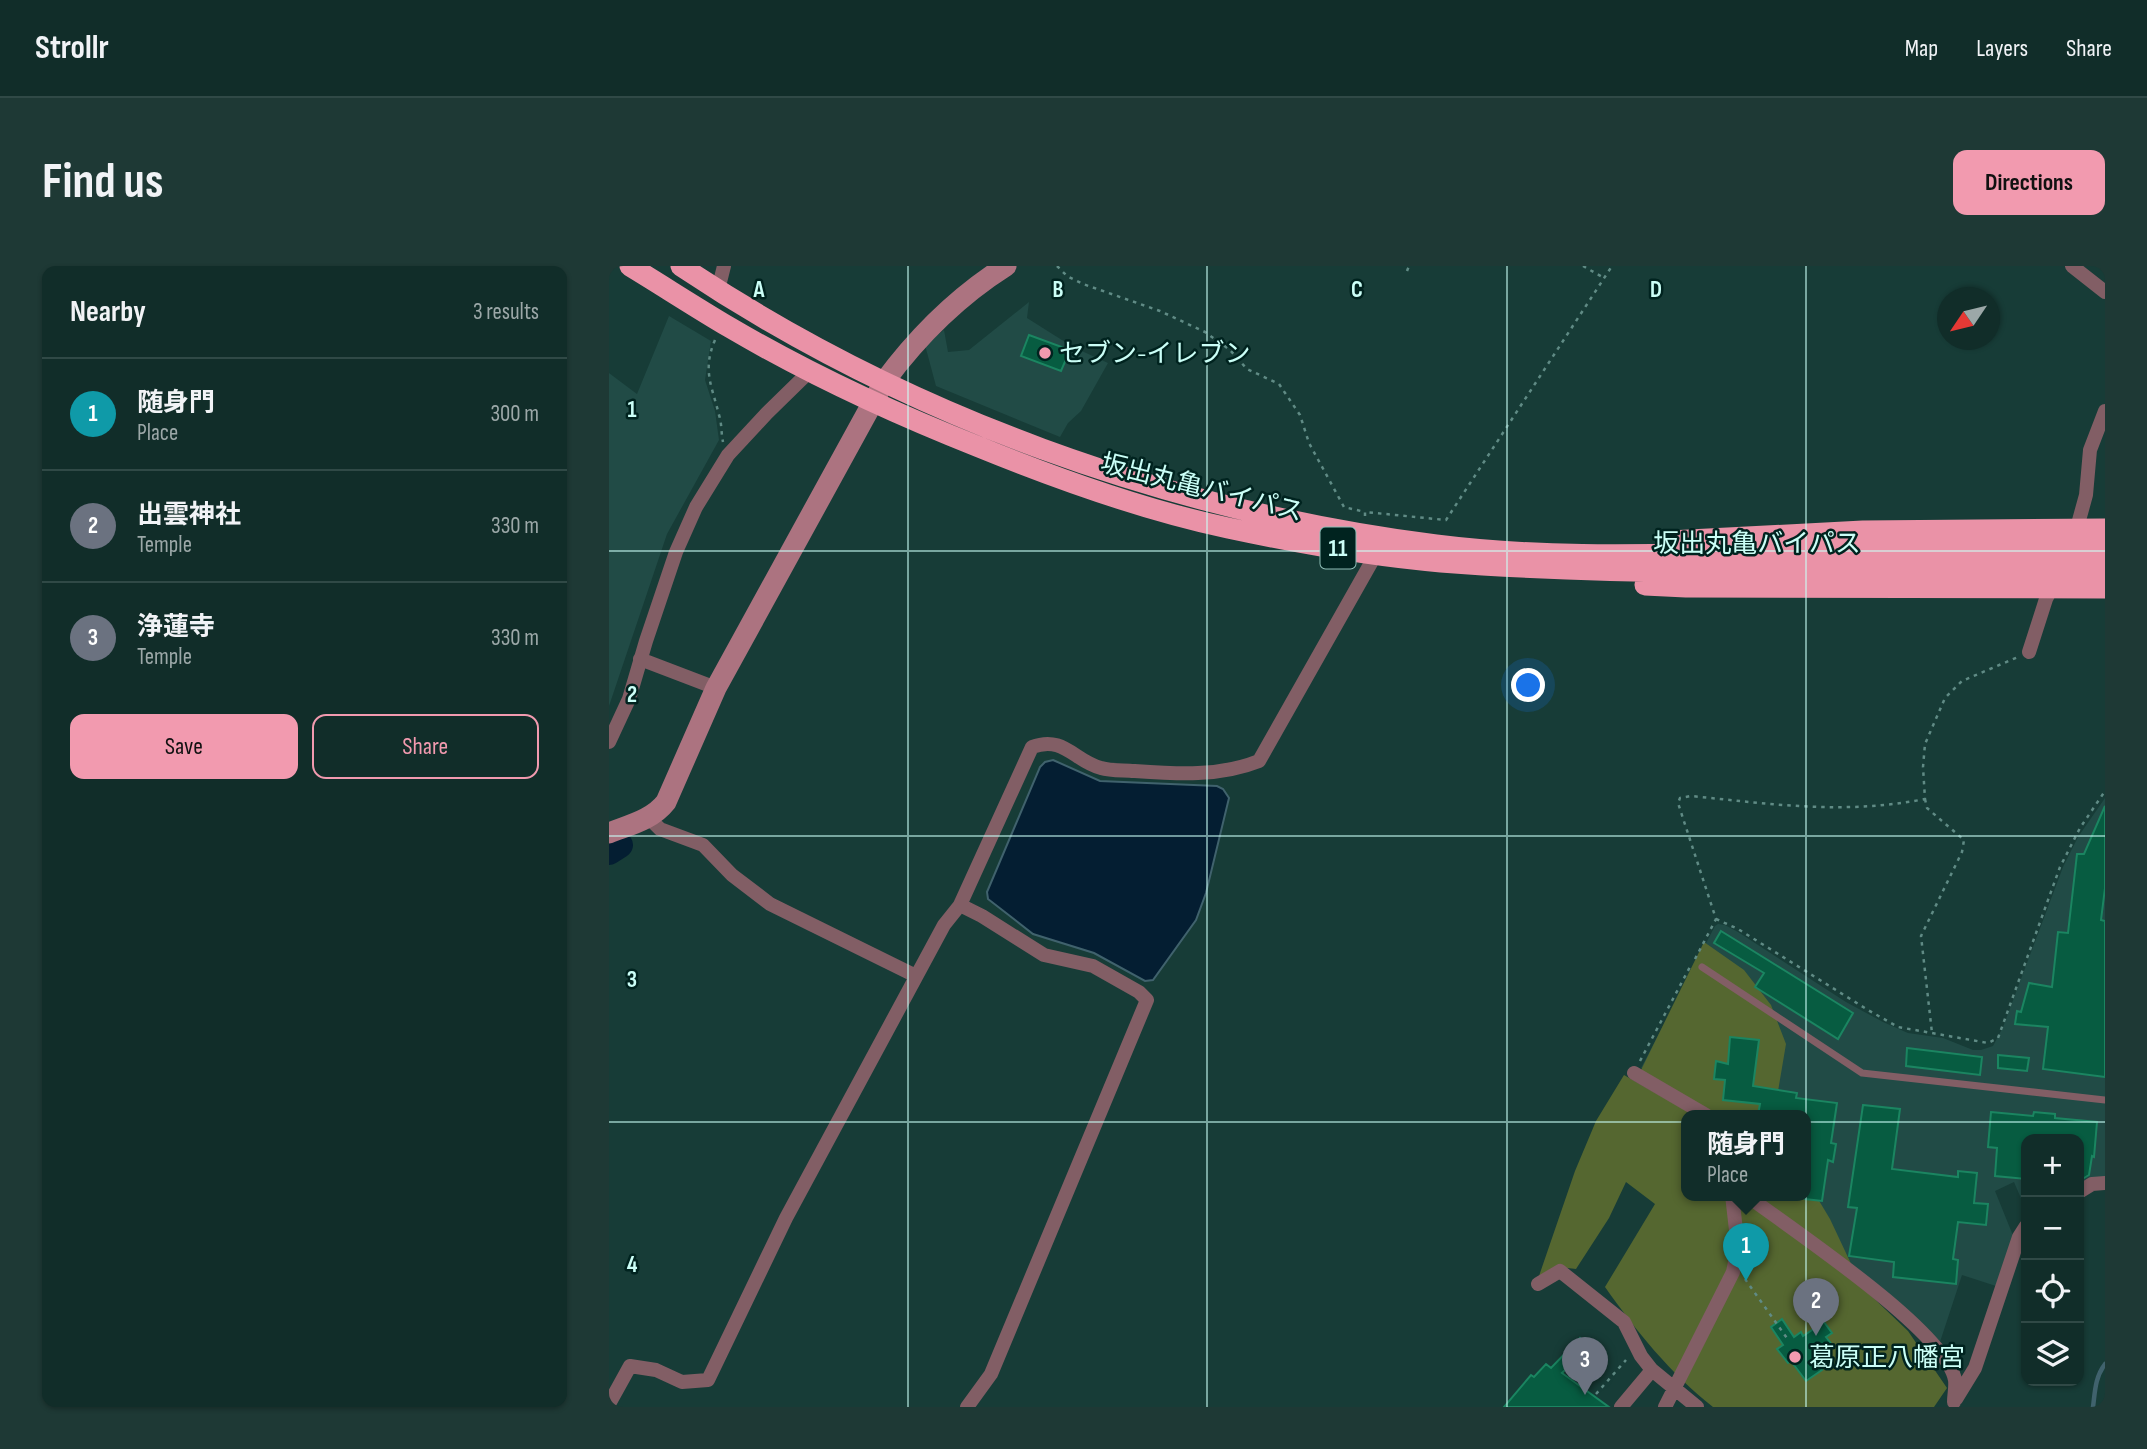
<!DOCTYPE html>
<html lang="en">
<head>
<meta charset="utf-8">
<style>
  body { margin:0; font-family:"Sofia Sans Condensed","Noto Sans JP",sans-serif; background:#1e3935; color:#f1f3f6 }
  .controls { position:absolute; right:21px; bottom:21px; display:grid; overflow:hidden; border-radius:14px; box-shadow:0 2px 5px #0004 }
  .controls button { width:63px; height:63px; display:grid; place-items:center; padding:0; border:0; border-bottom:2px solid #304946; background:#112d29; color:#f1f3f6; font:35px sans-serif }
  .compass { position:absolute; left:1328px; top:21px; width:63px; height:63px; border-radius:50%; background:#112d29; box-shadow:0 2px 5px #0004; rotate:235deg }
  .you { position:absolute; left:920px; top:420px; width:24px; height:24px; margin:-18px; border:5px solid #fff; border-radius:50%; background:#1a73e8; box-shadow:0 0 0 10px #1a73e833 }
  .badge { display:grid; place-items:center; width:46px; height:46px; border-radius:50%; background:#f29aaf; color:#fff; font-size:23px; font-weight:700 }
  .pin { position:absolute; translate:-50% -58px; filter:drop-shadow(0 2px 4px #0008) }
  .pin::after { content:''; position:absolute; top:37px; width:24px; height:21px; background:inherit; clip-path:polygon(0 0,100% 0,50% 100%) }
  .popup { position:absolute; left:1072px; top:844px; width:130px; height:91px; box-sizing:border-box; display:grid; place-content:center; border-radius:14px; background:#112d29; filter:drop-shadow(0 2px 5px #0005); font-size:23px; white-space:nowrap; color:#9ca8a8 }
  .popup b { font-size:26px; color:#f1f3f6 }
  .popup::after { content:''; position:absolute; left:50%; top:100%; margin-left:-14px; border:14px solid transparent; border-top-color:#112d29 }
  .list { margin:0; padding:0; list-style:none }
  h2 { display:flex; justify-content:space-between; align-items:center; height:91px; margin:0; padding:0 28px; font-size:30px }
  h2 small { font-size:23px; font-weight:400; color:#9ca8a8 }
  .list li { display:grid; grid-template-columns:46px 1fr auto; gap:21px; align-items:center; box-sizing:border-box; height:112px; padding:0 28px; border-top:2px solid #304946 }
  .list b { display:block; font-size:26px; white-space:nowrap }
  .list p { margin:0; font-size:23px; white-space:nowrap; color:#9ca8a8 }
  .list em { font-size:23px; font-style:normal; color:#9ca8a8 }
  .actions { display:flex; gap:14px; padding:21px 28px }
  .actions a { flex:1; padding:16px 0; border:2px solid #f29aaf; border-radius:14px; text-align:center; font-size:24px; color:#f29aaf }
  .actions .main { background:#f29aaf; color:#111 }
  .icon { flex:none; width:38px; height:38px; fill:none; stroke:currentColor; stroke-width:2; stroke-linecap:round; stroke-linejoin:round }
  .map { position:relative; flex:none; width:1496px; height:1141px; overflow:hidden; border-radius:14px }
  header { display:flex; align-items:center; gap:42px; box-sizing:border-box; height:98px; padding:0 35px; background:#112d29; border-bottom:2px solid #304946 }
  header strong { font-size:33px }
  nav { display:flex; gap:38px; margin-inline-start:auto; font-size:24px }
  .intro { display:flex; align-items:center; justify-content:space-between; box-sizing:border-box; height:168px; padding:0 42px }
  h1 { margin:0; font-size:49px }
  .button { padding:18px 32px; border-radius:14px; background:#f29aaf; color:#111; font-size:24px; font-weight:700 }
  main { display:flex; gap:42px; padding:0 42px }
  aside { flex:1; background:#112d29; border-radius:14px; box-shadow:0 2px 5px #0004 }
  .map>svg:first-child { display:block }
</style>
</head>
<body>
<header>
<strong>Strollr</strong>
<nav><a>Map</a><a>Layers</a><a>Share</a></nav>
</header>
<div class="intro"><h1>Find us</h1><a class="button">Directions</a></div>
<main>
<aside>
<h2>Nearby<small>3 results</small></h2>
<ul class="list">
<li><span class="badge" style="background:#0f9aa8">1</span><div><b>随身門</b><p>Place</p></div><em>300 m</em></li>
<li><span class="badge" style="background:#6b7280">2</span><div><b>出雲神社</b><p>Temple</p></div><em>330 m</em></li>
<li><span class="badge" style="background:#6b7280">3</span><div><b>浄蓮寺</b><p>Temple</p></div><em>330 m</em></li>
</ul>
<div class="actions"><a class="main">Save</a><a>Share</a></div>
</aside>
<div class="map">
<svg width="1496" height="1141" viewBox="0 0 1496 1141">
  <rect width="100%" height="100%" fill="#173c37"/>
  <path fill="#214b46" d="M420 36 418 52 464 81 499 97 472 145 459 157 451 171 327 120 316 79 335 64 339 86 360 84Z
    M60 50 102 75 96 114 106 145 110 174 58 268 0 440V107L28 128Z
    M1496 532V912L1470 921V873H1417V944L1405 916 1386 925 1405 972 1387 1020 1353 1009 1330 1079 1146 929H1196V849L1032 802 1106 660 1109 658 1116 659 1129 666 1237 736 1274 756 1299 767 1334 772 1364 784H1372L1384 780 1394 761 1454 601 1469 571Z"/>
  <path fill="#556730" d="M1095 676 1135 704 1162 739 1177 778 1165 849H1090L1032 804Z
    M1015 809 1085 849H1078V929H1196L1197 913 1221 953 1253 1021 1299 1065 1338 1122 1325 1141H1104C1061 1107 1028 1066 996 1021L1046 938 1017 916 1000 952 967 1003 950 1001 930 1010 966 905 987 855Z"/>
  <path fill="#041e32" stroke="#40626d" stroke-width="2" d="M444 494 491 515 608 520 614 523 620 532 597 627 587 654 544 714 536 715 485 687 424 668 379 633 378 626 431 501 436 496Z"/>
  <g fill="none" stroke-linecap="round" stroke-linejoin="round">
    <path stroke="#40626d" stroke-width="4.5" d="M1484 1141C1486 1126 1486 1111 1496 1098"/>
    <path stroke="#041e32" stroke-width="26" d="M0 586 11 579"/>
  </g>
  <path fill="#075c41" stroke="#1b8561" stroke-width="2" d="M420 69 461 84 452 105 412 90Z
    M1496 540V622L1492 654 1496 655V811L1434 803 1439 761 1406 758 1408 745 1412 746 1420 717 1443 721 1449 666 1459 667 1468 588H1475Z
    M1112 665 1244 747 1229 773 1146 721 1155 707 1105 677Z
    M1121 771 1150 774 1144 820 1188 827 1187 832 1228 837 1222 877 1227 878 1224 896 1219 894 1213 935 1196 933V849H1149L1151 838 1114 834 1116 814 1105 813 1107 795 1119 798Z
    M1298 782 1373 791 1371 809 1297 800Z
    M1389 789 1420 792 1418 805 1389 802Z
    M1254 839 1291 843 1283 903 1349 911V905L1368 907 1365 937 1379 938 1377 959 1349 956 1344 993 1349 994 1347 1018 1284 1011 1285 996 1240 990 1248 942 1239 941Z
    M1382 846 1424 850 1425 846 1446 848V852L1488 856 1485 891 1483 890 1480 909 1470 915V873H1417V913L1386 910 1388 882 1379 881Z
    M1173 1053 1185 1071 1192 1066 1194 1070 1215 1056 1223 1067 1217 1071 1224 1080 1206 1093 1213 1104 1197 1115 1182 1095 1179 1097 1168 1083 1174 1079 1162 1061Z
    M971 1072 980 1081 953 1107 1000 1141H895L922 1109 925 1111 937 1098 942 1102Z"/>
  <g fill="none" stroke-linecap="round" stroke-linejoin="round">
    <path stroke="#608b85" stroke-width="2.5" stroke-dasharray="3.5 5" stroke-linecap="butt" d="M448 0 458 10 474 18 551 45 596 66 621 84 638 103 670 118 691 149 700 177 735 241 756 246
      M974 0 995 12
      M798 5 800 0
      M106 74C93 104 103 120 110 149 113 158 112 167 114 176
      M756 250V246L837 254 1003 0
      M1316 533 1318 542 1355 574 1353 586 1312 670 1323 767
      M1107 653 1129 663 1259 744 1289 761 1379 777 1389 772 1451 601 1471 562 1496 525
      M1086 693 1107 653 1069 537 1071 532 1082 530C1162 538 1236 549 1316 533L1314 501 1316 478 1336 432 1353 415 1409 391
      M1031 795 1082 699
      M1136 1013 1180 1075
      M987 1128 1017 1094"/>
    <path stroke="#825e65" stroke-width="7" d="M1093 701 1253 807 1496 834"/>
    <path stroke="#825e65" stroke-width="14" d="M1463 0 1496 26
      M109 24 115 0
      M1466 269 1477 229 1481 184 1496 145
      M1420 386 1437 333 1445 318
      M31 393 107 422
      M0 476 20 433 37 375 67 286 87 241 119 189 158 147 201 105
      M39 551 51 563 94 579 123 609 161 638 307 710
      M351 639 373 650 435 689 484 700 530 726 538 734 382 1108 358 1141
      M1025 807 1097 849
      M1470 926 1483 918 1496 917
      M1137 929C1181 962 1337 1065 1346 1114 1347 1121 1345 1129 1345 1136
      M929 1018 951 1005 1015 1056 1032 1090 1043 1104 1088 1141
      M1347 1133 1366 1102 1410 971 1417 960
      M0 1138 21 1100 47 1104 73 1116 99 1114 177 952 335 659 351 639 423 481C455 469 465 495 492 502 502 505 515 504 525 505 568 508 610 511 650 495L767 288
      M1012 1141 1043 1104
      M1056 1141 1124 1006 1129 982 1123 929"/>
    <path stroke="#ac7380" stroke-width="21" d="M0 567C20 559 43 554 57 536L107 422 275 116C309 70 348 31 397 0"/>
    <path stroke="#ea92a7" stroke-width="21" d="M21 0C54 20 86 41 120 61 200 108 284 147 370 181 451 214 534 244 619 262 689 277 761 290 832 296 1053 313 1275 304 1496 302
      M72 0C296 150 560 245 827 279 929 292 1035 289 1139 287 1258 285 1377 283 1496 281
      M1061 275 1254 265 1496 263
      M1036 319 1077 321 1496 322"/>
  </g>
  <path fill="none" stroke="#cbfff7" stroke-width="2" stroke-opacity="0.55" d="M299 0V1141M598 0V1141M898 0V1141M1197 0V1141M0 285H1496M0 570H1496M0 856H1496"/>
  <g fill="#f29aaf" stroke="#00231f" stroke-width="2.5">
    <circle cx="436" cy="87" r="7"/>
    <circle cx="1186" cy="1091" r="7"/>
  </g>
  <g text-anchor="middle" stroke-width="5" stroke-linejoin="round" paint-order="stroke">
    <rect fill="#00231f" stroke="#8ebdb6" stroke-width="2" x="711.5" y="261.5" width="35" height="41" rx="5"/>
    <g font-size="24" font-weight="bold" fill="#cbfff7">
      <text x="729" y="290">11</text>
    </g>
    <g font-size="26" fill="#cbfff7" stroke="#00231f" text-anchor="start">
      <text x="450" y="96">セブン-イレブン</text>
      <text x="1200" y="1100">葛原正八幡宮</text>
    </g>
    <g font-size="26" fill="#cbfff7" stroke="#00231f">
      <text transform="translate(593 221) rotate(14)" y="9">坂出丸亀バイパス</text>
      <text x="1148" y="286">坂出丸亀バイパス</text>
    </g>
  </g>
  <g font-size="23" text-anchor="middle" font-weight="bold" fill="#cbfff7" stroke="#00231f" stroke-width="5" stroke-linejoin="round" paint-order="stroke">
    <text x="150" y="31">A</text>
    <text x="449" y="31">B</text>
    <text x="748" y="31">C</text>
    <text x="1047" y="31">D</text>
    <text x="23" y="151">1</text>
    <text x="23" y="436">2</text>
    <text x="23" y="721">3</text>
    <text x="23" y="1006">4</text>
  </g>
</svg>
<div class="controls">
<button>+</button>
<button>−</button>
<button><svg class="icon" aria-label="locate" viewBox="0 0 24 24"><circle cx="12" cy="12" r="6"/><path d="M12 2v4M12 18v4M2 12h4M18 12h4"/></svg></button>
<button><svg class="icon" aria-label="layers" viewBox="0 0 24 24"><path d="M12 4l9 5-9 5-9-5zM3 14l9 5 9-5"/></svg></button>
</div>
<svg class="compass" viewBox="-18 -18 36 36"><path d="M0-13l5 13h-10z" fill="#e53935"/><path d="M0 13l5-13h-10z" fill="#9ca8a8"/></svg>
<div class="you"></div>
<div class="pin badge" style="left:1137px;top:1015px;background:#0f9aa8">1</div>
<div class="popup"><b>随身門</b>Place</div>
<div class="pin badge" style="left:1207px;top:1070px;background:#6b7280">2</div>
<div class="pin badge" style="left:976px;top:1129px;background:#6b7280">3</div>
</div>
</main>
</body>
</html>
